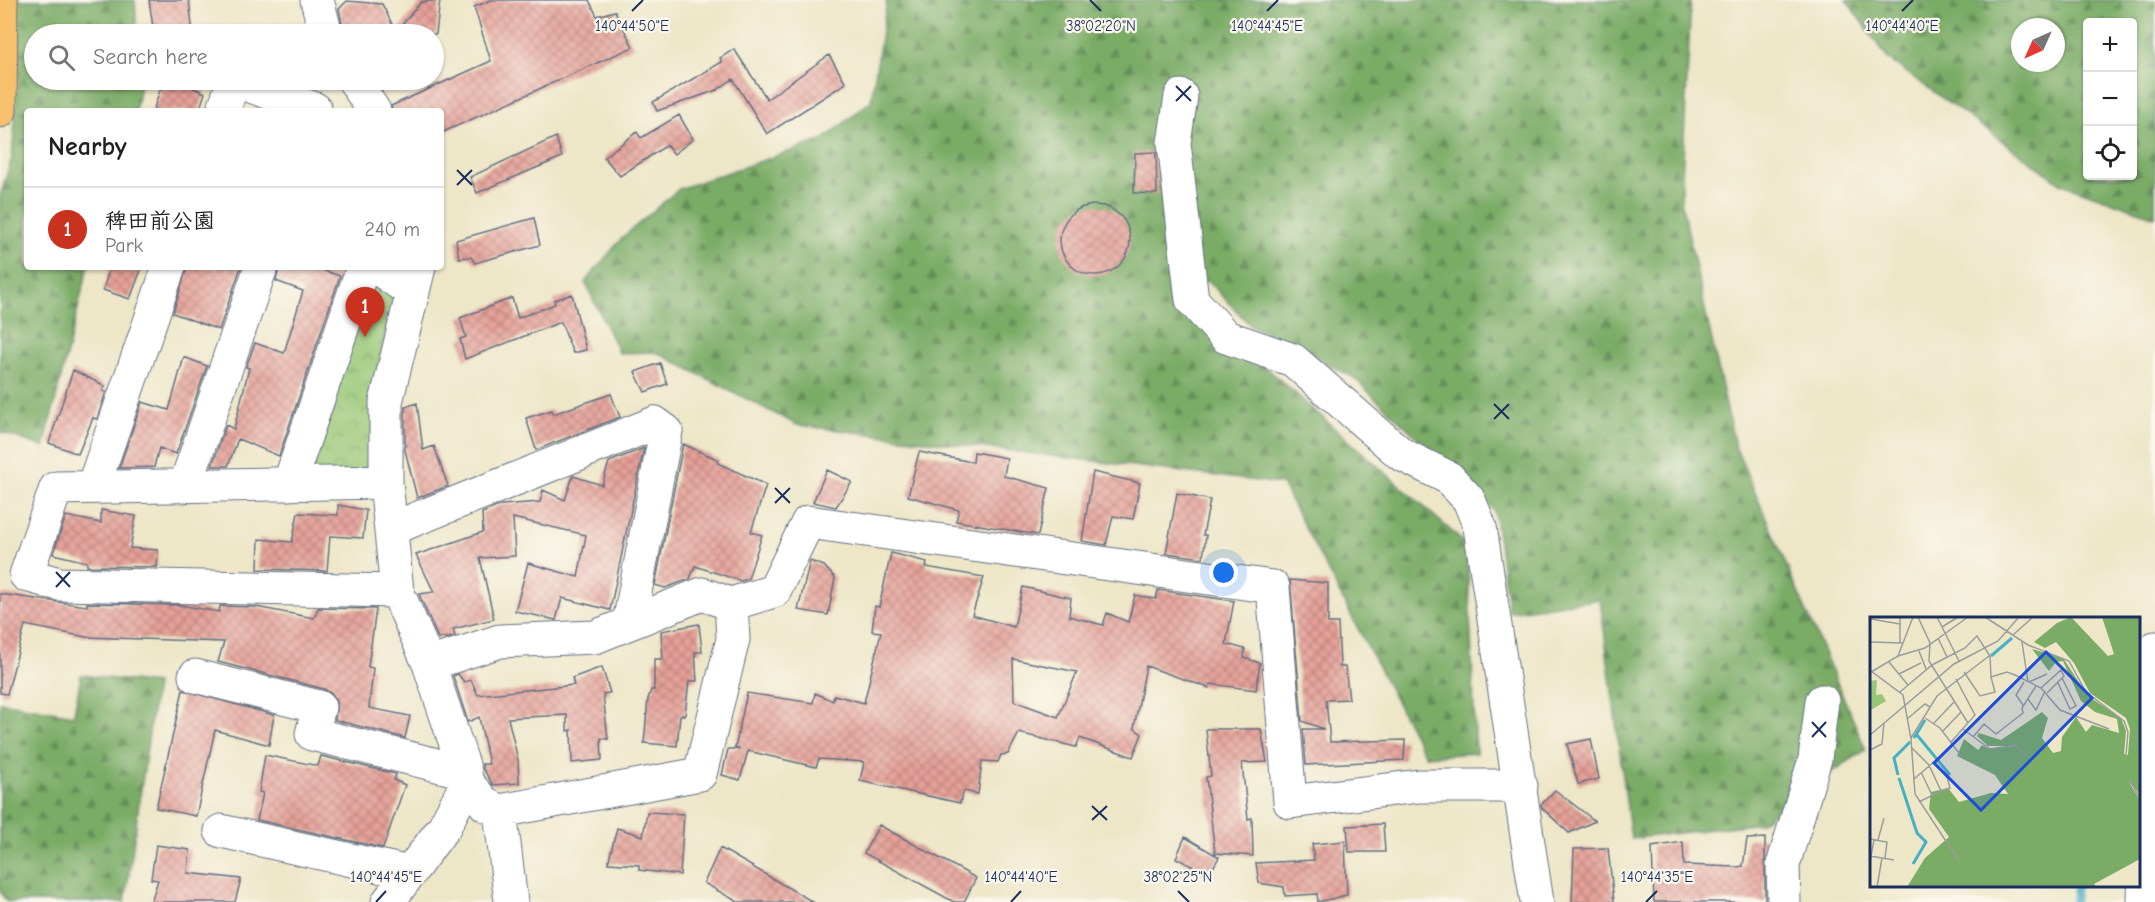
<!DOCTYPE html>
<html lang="en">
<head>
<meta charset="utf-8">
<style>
  body { margin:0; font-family:"Comic Neue","Klee One",sans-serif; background:#f6f6f6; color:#202124 }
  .controls { position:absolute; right:18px; top:18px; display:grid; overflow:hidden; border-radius:6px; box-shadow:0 2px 4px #0004 }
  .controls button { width:54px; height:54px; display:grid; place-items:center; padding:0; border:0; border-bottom:2px solid #e0e0e0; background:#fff; color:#202124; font:30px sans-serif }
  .compass { position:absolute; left:2011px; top:18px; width:54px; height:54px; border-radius:50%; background:#fff; box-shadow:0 2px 4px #0004; rotate:225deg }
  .you { position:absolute; left:1224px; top:573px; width:21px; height:21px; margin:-15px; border:4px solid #fff; border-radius:50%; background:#1a73e8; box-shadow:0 0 0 9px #1a73e833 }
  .badge { display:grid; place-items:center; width:39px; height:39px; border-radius:50%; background:#c8321e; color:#fff; font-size:20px; font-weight:700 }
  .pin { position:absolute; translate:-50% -50px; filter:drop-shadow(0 2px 3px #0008) }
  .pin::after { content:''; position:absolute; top:32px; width:21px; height:18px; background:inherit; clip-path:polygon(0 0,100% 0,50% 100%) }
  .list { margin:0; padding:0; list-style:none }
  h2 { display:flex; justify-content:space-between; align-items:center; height:78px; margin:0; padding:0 24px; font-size:26px }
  h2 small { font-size:20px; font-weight:400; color:#757577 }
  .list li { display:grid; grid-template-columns:39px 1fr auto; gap:18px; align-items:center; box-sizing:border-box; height:84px; padding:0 24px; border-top:2px solid #e0e0e0 }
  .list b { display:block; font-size:22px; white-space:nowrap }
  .list p { margin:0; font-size:20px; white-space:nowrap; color:#757577 }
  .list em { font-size:20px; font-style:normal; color:#757577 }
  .icon { flex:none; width:33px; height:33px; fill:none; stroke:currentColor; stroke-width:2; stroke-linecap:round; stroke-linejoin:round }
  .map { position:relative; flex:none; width:2155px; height:902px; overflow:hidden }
  .search { position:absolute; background:#fff; box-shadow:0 2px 4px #0004; left:24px; top:24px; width:420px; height:66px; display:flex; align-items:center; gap:15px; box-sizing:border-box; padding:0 21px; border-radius:33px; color:#757577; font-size:22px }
  .panel { position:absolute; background:#fff; box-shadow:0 2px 4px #0004; left:24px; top:108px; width:420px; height:162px; border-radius:6px }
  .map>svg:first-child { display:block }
</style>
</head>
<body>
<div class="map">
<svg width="2155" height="902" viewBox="0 0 2155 902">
  <defs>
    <pattern id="forest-firs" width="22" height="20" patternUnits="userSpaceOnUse" patternTransform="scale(1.5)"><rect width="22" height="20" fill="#7aac66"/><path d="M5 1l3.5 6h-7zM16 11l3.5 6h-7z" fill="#638c57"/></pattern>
    <pattern id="park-crowns" width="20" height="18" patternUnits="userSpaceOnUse" patternTransform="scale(1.5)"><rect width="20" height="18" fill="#98c775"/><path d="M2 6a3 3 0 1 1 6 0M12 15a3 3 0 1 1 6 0" fill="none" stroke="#7ba263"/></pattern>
    <pattern id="building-cross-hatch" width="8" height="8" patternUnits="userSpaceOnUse" patternTransform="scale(1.5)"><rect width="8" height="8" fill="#e6a198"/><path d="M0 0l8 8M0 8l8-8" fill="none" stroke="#ba847f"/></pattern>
  </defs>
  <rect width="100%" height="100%" fill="#fbf7ec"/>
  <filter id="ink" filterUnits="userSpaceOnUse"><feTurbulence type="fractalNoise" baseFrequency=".0167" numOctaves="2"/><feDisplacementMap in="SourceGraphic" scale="12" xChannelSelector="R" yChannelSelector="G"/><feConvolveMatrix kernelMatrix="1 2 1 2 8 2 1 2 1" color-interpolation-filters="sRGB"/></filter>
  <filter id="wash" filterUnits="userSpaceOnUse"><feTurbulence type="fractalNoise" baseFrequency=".008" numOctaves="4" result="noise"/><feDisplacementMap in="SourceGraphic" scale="24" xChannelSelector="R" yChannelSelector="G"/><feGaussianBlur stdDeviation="1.35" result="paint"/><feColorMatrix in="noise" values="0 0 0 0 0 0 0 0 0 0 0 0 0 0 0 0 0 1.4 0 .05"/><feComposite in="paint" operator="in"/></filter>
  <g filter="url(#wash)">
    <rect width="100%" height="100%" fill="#ede6c7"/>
    <path fill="url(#forest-firs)" stroke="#4a6e62" stroke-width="1.5" fill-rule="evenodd" d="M15 0H135L137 34H34V80H141L135 111H27V267H88L44 447 0 432V196L12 158 20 58Z
      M887 0H1691L1681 200 1735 446 1866 750 1785 802 1760 823 1631 839 1600 599 1509 612 1494 510 1353 377 1250 325 1207 280 1179 295 1261 363 1467 545 1476 753 1425 756 1282 484 797 425 656 352 619 353 585 282 623 237 679 189 823 140 871 101Z
      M1846 0H2155V217L2062 184 1888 59ZM2132 22V176H2088V22ZM2020 27H2056V63H2020Z
      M81 675 156 684 125 902H7L0 891V702L74 715Z"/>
    <path fill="url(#park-crowns)" stroke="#5a7b6a" stroke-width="1.5" d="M366 279 393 295 376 379 371 472 299 475Z"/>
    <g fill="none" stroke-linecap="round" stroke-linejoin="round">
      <path stroke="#46b0c4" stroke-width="8" d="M2074 902 2076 886"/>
    </g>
    <g id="blocks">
      <path fill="url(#building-cross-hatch)" fill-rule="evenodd" d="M149 0H189L193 34H154Z
        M440 0 436 34H344L339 9 347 1 382 4 396 32 421 2Z
        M491 0H589L597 16 615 11 633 47 441 133V111H393L391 106 491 61 474 7Z
        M734 49 767 99 829 55 846 83 767 134 733 79 717 90 657 111 653 102 722 62 720 58Z
        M176 80 205 93 199 111H153L160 90Z
        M679 115 693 139 674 154 667 145 620 176 604 157 637 132 641 138Z
        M556 137 562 157 477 193 470 177Z
        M1156 152 1157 194 1134 193 1135 153Z
        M1060 240a35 35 0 1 1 70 0a35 35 0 1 1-70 0Z
        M534 218 540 245 475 263 471 257 459 258 456 240Z
        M110 267H142L130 299 103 290Z
        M187 267H241L219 330 173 313Z
        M279 267H313L340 276 279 456 238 439 228 466H212L226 425 234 429 249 368 246 367 255 343 284 353 303 291 276 281Z
        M572 294 586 350 573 353 561 322 465 359 460 339 466 337 460 318 512 298 518 318 555 304 554 300Z
        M184 357 207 366 176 454 159 448 154 467 119 468 142 402 169 410Z
        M660 363 667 384 645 392 635 372Z
        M73 370 105 386 103 391 106 392 97 419 93 418 78 454 49 443Z
        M611 394 620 417 536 450 526 418 552 410 553 414Z
        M417 403 423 450 434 446 448 486 417 498 405 450V407Z
        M683 444 719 460 718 463 766 485 751 532 762 535 748 579 741 581 695 566 690 579 665 588 655 585Z
        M644 448 610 610 562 598 556 620 515 611 528 563 578 577 586 535 513 518 515 556 480 558 494 619 453 629 455 636 449 638H438L419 594 434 592 416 555 483 532 482 513 501 505 540 502 543 490 565 500 573 476 602 485 609 462Z
        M919 452 973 462 974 452 1007 458 1004 476 1049 488 1038 535 956 521 959 510 908 496Z
        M827 470 852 482 836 507 813 502Z
        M1093 472 1140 483 1133 519 1113 516 1106 545 1082 541Z
        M1177 493 1210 500 1203 535H1206L1203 558 1166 553Z
        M338 505 366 510 363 538 330 536 327 571 258 569 259 539 292 542 298 513 338 515Z
        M101 510 136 516 130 548 158 550 157 567 87 566V562L53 554 66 516 101 523Z
        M891 553 927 562 926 567 984 577 972 615 1014 627 1023 587 1071 598 1069 616 1103 625 1107 613 1128 622 1135 595 1156 599 1158 590 1234 601 1226 644 1245 649 1244 658 1260 663 1256 690 1210 684 1209 688 1146 666 1134 728 1142 734 1133 757 1080 738 1076 747 1019 733 1008 754 1001 755 998 762 982 761 978 794 964 791 960 803 860 781 864 762 819 759 816 767 748 751 740 780 722 775 728 749H740L735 748 747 693 813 703 815 693 833 701 834 695 864 703 881 632 872 631 875 606 879 607ZM1013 659 1077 672 1058 717 1014 701Z
        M810 561 824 566 835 578 828 615 798 610Z
        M1290 580 1328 583V623H1338L1340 667H1345L1349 699 1326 700 1330 742 1405 740 1404 760 1306 765 1303 729H1324L1302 721Z
        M0 594 87 606V603L180 605 219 612 220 606 256 607 314 618 318 608 376 609 368 667 373 668 369 708 410 716 405 738 335 720 337 701 332 694 324 689 218 662 224 642 86 637 25 625 7 694 0 693Z
        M699 624 702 652H695L697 681H689L685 715H680L677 746 644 743 648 699 651 690H654V659H663L661 631Z
        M602 667 610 693 603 694 608 739 601 738 602 760 572 763 571 730 567 731V715L508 718 518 760 519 783 493 785 483 769 482 764H489L479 717 468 722 453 676 458 674 464 682 471 680 478 695 574 685 572 678Z
        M183 690 274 715 269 745 215 730 196 816 156 808Z
        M1206 729H1261L1267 762 1242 763 1248 819 1252 818 1253 856 1215 853 1206 777 1211 776Z
        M1591 739 1599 779 1578 784 1567 744Z
        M265 755 318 766 321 756 396 774 394 780 405 785 383 848 257 820 263 793 259 792Z
        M1555 790 1595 821 1569 833 1542 808 1541 805Z
        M647 812 684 814 680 875 639 870V865L608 863 617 828 643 836Z
        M1383 824 1385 852H1349L1347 826Z
        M879 825 976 878 964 902H954L864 853Z
        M1185 837 1219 857 1209 875 1176 858Z
        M1765 838V902H1654L1652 847 1683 842 1684 865 1737 867 1743 866 1747 839Z
        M1345 841 1347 895 1318 902 1317 894 1285 896 1284 887 1259 883 1256 863 1314 860 1312 844Z
        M156 845 190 850 188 873 241 879 235 902H151L158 880 151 879Z
        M720 848 813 902H738L704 883Z
        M1608 848 1614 902H1572L1574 849Z"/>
    </g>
  </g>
  <g filter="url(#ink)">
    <use href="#blocks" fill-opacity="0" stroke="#646f83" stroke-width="1.5"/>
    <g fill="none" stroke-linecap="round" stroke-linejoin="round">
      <defs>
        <path id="minor" d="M317 0 326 34
          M354 80 374 111
          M1181 96 1174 143 1192 300 1226 337 1293 360 1401 454 1449 478 1469 500 1480 527 1537 902
          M223 111 234 80 315 109 314 111
          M376 267 413 293
          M419 267 386 402V482L397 591 429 664 463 765 467 783 486 805 500 811 511 902
          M386 482 56 488 26 575 59 584 397 591
          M289 484 363 267
          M185 486 261 267
          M93 487 169 267
          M391 529 655 423 666 431 629 623
          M429 664 500 641 595 637 702 594 731 604 774 591 808 522 1273 587 1290 802 1419 786H1521
          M195 676 319 707 312 734 465 772
          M500 811 700 774 733 639 731 604
          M221 831 410 873
          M388 902 444 827 467 783
          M1784 902 1783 865 1815 759 1822 701
          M2144 902 2149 712 2155 648"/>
        <path id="major" d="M0 111 1 0"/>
      </defs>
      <use href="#minor" stroke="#646f83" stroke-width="35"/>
      <use href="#major" stroke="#646f83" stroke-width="35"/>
      <use href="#minor" stroke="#fff" stroke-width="33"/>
      <use href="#major" stroke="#f7c06c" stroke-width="33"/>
    </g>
  </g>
  <path fill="none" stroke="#1b2f5e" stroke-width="2" d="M1090 0 1101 11M632 11 643 0M1267 11 1278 0M1902 11 1913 0M1176 86 1191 101M1176 101 1191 86M457 170 472 185M457 185 472 170M1494 404 1509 419M1494 419 1509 404M775 488 790 503M775 503 790 488M56 572 70 587M56 587 70 572M1812 722 1826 737M1812 737 1826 722M1092 806 1107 820M1092 820 1107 806M1178 891 1189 902M376 902 386 891M1011 902 1021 891M1646 902 1657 891"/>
  <g transform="translate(1870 617)">
    <rect width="270" height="270" fill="#ede6c7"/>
    <path d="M201 0 238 39 244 37 232 0H270V177L259 165 270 183V242L224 267 227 270H37L55 241 79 220 59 192 61 175 78 171 89 185 121 176 138 177 125 158 87 139 94 122 108 133 112 128 119 132 145 129H118L107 119 109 116 131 123 172 95 178 101 172 121 183 136 191 134 192 120 206 100 216 115 222 108 249 116 247 102 225 95 211 84 193 44 186 45 179 54 162 32 193 41 218 79 251 101 256 114 254 137 258 138 260 112 256 101 220 76 204 46 186 25 175 31 164 25 187 6Z" fill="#7aac66"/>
    <path d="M7 63 6 78 12 77 16 84 1 93 0 107V64Z" fill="#98c775"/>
    <path fill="none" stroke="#46b0c4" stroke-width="3" d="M121 39 142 21M47 118 80 158M44 121 55 103M28 158 24 141 40 125M29 161 47 216 56 225 43 247"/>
    <path fill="none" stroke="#999d9d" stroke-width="1.5" d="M30 0V26M48 0 60 26 59 44 98 106M67 0 89 44M115 0 158 28 199 44 216 75 254 104 258 115 256 138M1 2 30 7M72 10 88 0M143 18 163 0M68 21 77 40M0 25 33 26M152 25 158 65M49 34 56 52M28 39 43 0M19 45 38 68M1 54 33 78 41 122 45 177 89 244M1 55 28 39 55 31 98 0M94 55 110 79 125 75 121 60M29 57 51 46M159 65 177 57M188 66 200 92 206 89 192 61M171 71 191 53 194 59 177 76M30 75 62 48 95 31 107 19 120 39 121 60 137 55 145 58 171 71 190 93 239 112M158 82 166 93 175 74M153 88 146 78 154 65M55 101 70 111 92 140M37 102 55 87 60 90M64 106 85 84M93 112 120 132 145 128 156 138M72 115 91 95M0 118 84 47 128 24 149 0M103 120 114 107 126 117 153 96 152 91 166 69M41 121 67 79 119 39M81 125 105 98 86 62M42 131 59 148 71 174 49 185M0 133 12 127 14 106M51 155 62 178M44 162 64 145 77 160 80 171 71 174M260 164 270 181M0 222 17 225 15 241M8 223 14 201M0 239 24 243M0 245 4 223M7 270 12 241"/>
    <path fill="#1d4ed8" fill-opacity="0.15" stroke="#1d4ed8" stroke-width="3" d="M176 35 222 81 111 193 64 146Z"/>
    <rect width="270" height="270" fill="none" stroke="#1b2f5e" stroke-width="3"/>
  </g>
  <g font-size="15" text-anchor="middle" fill="#1b2f5e" stroke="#fbf7ec" stroke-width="4.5" stroke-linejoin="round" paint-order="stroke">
    <text x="632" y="31">140°44'50"E</text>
    <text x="1101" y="31">38°02'20"N</text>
    <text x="1267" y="31">140°44'45"E</text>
    <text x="1902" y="31">140°44'40"E</text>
    <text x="1657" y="882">140°44'35"E</text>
    <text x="386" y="882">140°44'45"E</text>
    <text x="1021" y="882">140°44'40"E</text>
    <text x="1178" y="882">38°02'25"N</text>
  </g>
</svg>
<div class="controls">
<button>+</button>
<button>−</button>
<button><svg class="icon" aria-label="locate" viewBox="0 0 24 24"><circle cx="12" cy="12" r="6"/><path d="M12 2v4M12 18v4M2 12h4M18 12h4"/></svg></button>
</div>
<svg class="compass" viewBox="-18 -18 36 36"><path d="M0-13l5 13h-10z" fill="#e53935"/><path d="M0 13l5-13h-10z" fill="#757577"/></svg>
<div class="you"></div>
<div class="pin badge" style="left:365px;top:337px">1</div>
<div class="search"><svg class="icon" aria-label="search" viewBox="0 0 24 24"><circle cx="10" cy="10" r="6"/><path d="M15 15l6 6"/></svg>Search here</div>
<section class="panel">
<h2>Nearby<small></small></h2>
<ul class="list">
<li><span class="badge">1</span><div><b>稗田前公園</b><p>Park</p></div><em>240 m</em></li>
</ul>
</section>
</div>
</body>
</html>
